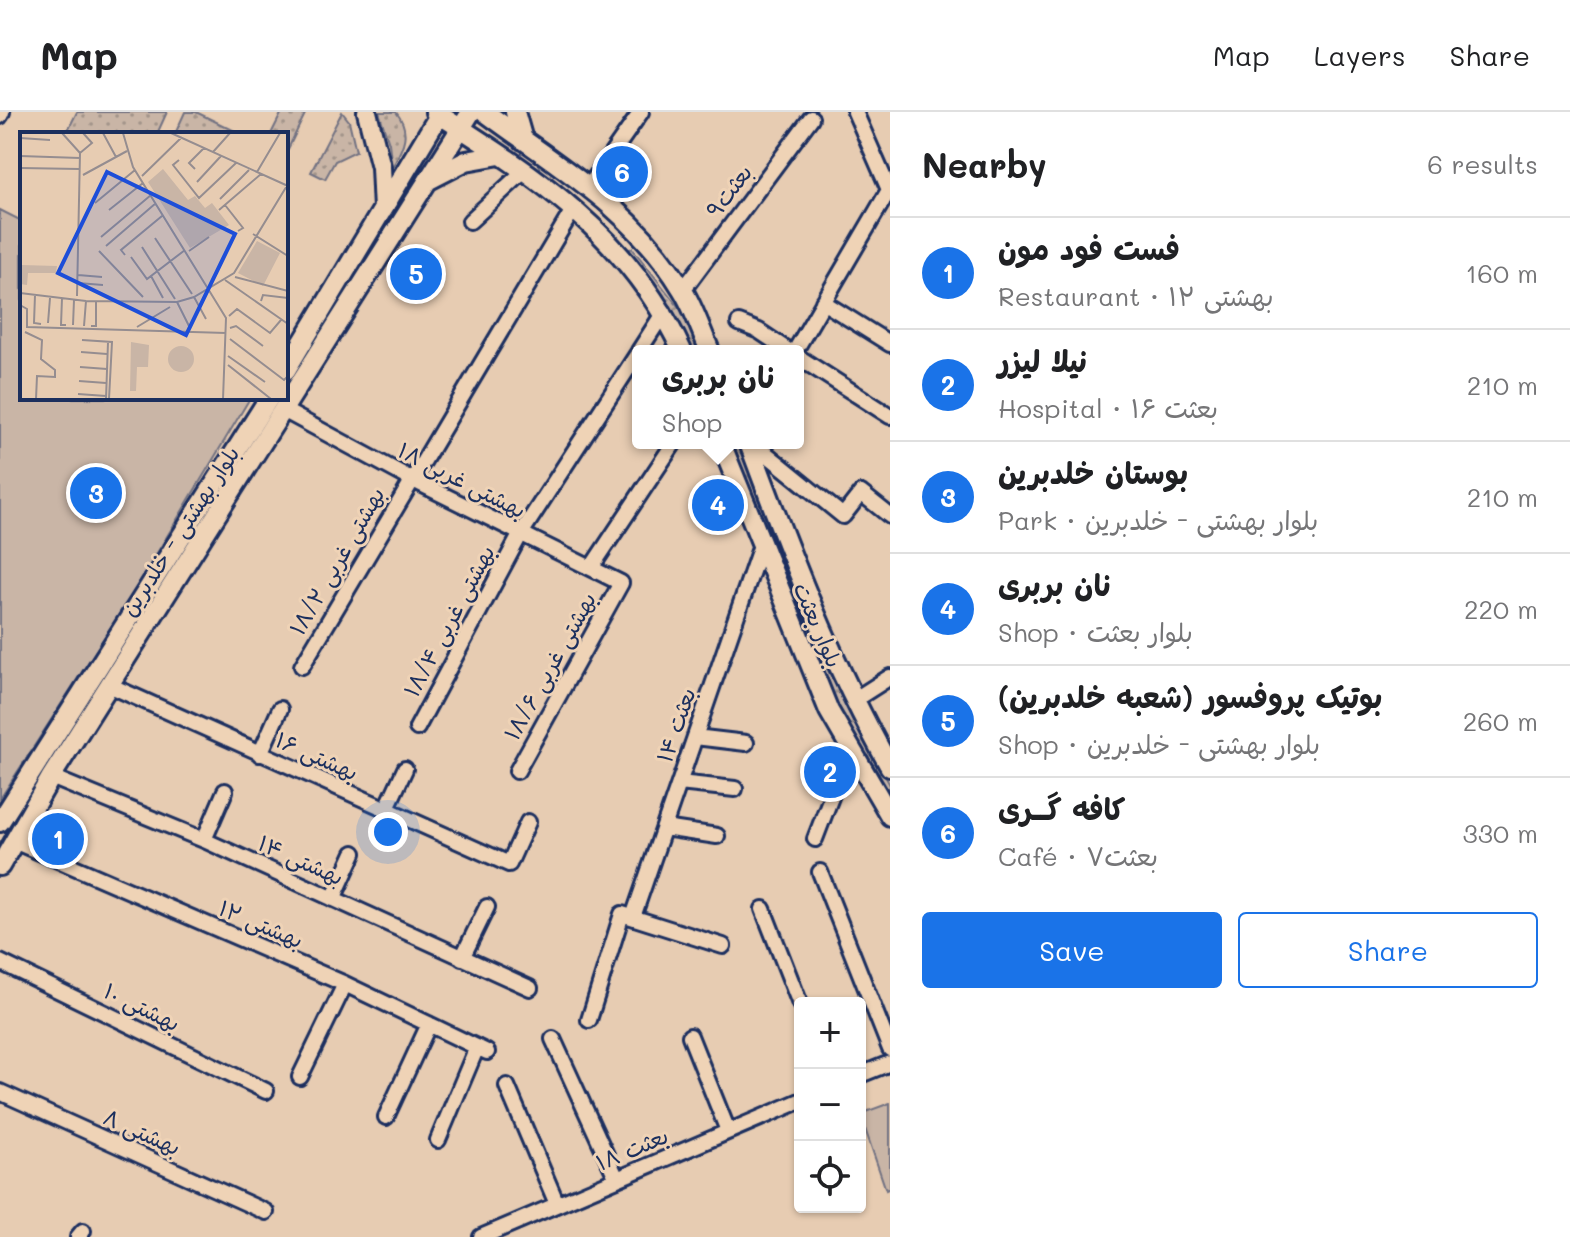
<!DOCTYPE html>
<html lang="en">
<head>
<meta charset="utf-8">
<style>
  body { margin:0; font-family:Mali,"Playpen Sans Arabic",sans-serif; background:#f2f2f2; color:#202124 }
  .controls { position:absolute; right:24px; bottom:24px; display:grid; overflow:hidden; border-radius:8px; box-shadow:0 2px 6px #0004 }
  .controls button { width:72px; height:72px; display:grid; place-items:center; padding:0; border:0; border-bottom:2px solid #e0e0e0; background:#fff; color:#202124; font:40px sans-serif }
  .you { position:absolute; left:388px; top:720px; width:28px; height:28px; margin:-20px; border:6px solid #fff; border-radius:50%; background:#1a73e8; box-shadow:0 0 0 12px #1a73e833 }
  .badge { display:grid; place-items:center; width:52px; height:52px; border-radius:50%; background:#1a73e8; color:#fff; font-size:26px; font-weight:700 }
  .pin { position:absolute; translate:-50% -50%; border:4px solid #fff; box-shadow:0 2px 8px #0006 }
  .popup { position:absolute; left:632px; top:233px; width:172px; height:104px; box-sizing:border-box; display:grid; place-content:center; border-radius:8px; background:#fff; filter:drop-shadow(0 2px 6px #0005); font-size:26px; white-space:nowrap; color:#757577 }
  .popup b { font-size:30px; color:#202124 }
  .popup::after { content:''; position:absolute; left:50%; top:100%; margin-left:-16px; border:16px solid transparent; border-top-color:#fff }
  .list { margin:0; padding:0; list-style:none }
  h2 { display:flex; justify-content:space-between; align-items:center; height:104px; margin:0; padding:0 32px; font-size:34px }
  h2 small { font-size:26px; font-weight:400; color:#757577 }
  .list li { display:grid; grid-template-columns:52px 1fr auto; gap:24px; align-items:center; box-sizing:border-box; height:112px; padding:0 32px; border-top:2px solid #e0e0e0 }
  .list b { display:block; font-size:30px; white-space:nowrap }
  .list p { margin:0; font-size:26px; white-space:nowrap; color:#757577 }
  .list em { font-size:26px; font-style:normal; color:#757577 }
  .actions { display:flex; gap:16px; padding:24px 32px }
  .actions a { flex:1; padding:18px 0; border:2px solid #1a73e8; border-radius:8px; text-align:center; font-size:28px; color:#1a73e8 }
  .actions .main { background:#1a73e8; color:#fff }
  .icon { flex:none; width:44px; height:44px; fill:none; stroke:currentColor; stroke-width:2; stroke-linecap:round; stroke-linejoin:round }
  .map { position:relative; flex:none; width:890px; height:1125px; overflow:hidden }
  header { display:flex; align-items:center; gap:48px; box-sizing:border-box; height:112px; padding:0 40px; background:#fff; border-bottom:2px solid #e0e0e0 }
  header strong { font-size:38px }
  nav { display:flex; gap:44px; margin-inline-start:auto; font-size:28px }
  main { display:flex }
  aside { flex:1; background:#fff }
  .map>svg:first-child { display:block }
</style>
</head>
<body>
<header>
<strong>Map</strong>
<nav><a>Map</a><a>Layers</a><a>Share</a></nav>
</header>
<main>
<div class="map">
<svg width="890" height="1125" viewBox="0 0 890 1125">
  <defs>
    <pattern id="grass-dots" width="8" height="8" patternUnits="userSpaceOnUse" patternTransform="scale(2)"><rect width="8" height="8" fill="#c9b5a6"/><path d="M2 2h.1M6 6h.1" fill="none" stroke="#a2948a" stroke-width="1.8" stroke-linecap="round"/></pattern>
  </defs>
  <rect width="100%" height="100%" fill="#e7ccb2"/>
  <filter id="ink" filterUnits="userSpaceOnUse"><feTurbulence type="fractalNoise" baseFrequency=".0125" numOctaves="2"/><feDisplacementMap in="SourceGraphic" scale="16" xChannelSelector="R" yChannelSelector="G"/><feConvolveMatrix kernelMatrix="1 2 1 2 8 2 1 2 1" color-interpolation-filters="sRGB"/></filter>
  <g filter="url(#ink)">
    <path fill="url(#grass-dots)" stroke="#727282" stroke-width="2" d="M77 0H167L157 22H66Z
      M185 0H196L241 22H175Z
      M282 0H306L286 41V22H271Z
      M342 0 349 9 356 39 335 49 325 67 311 60Z
      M379 0H396C412 20 403 35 392 56L389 31Z
      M632 136 685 203 703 239H694L663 185 628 138Z
      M729 331H738L810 525 890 673V681L830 581Z"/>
    <path fill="#c9b5a6" stroke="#727282" stroke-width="2" d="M0 98 22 109V286H250L136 476 0 687Z
      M890 991V1076L886 1078 860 1002Z"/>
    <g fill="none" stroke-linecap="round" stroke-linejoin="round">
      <defs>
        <path id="minor" d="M855 0 890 80
          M0 4 2 0
          M590 73 641 0
          M470 109 523 60
          M683 178 811 6
          M823 190 890 232
          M739 211 759 219 789 239
          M639 239 664 200
          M795 239 889 78
          M798 245 890 304
          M285 299 411 367 621 471 517 659
          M753 331 843 404 861 381 890 404
          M591 456 674 331
          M302 554 574 96
          M109 573 509 752 528 710
          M854 588 890 565
          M417 616 520 423 638 241
          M695 625 746 631
          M260 642 280 597
          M51 665 204 728 530 876
          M679 671 735 677
          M386 698 405 657
          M664 716 717 724
          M815 727 849 638
          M204 728 225 679
          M14 729 345 872 487 940
          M820 760 890 937
          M333 787 354 741
          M763 797 800 892
          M633 805 760 436
          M462 846 487 795
          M0 850 266 979
          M589 908 622 802 723 834
          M690 924 728 1019
          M553 927 617 1067
          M860 963 890 951
          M300 965 345 872
          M507 974 557 1092
          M0 980 266 1100
          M386 1005 429 912
          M438 1028 477 935
          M78 1125 83 1119
          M481 1125 800 989"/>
        <path id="major" d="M367 0 381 55 383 98
          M435 0C538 65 630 125 682 239
          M485 0C559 55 633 96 682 177 694 196 701 219 710 239
          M515 0 523 28
          M429 68 466 49 500 43
          M286 258 441 0
          M721 331 829 599 890 704
          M749 331C790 442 832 552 890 655
          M0 710 269 286
          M0 754 51 665 471 0"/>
      </defs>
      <use href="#minor" stroke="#1b2f5e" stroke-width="20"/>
      <use href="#major" stroke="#1b2f5e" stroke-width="24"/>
      <use href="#minor" stroke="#efd3b6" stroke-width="14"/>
      <use href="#major" stroke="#efd3b6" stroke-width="18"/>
    </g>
  </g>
  <g text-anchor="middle" stroke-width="6" stroke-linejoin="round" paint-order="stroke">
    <g font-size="22" fill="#1b2f5e" stroke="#efd3b6">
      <text transform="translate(729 79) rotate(-53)" y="8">بعثت۹</text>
      <text transform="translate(462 368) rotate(27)" y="8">بهشتی غربی ۱۸</text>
      <text transform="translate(180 419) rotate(-57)" y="8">بلوار بهشتی - خلدبرین</text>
      <text transform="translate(337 449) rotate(-60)" y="8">بهشتی غربی ۱۸/۲</text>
      <text transform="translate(449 509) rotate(-62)" y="8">بهشتی غربی ۱۸/۴</text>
      <text transform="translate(818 513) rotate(67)" y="8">بلوار بعثت</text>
      <text transform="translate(550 554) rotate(-61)" y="8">بهشتی غربی ۱۸/۶</text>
      <text transform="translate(676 613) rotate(-71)" y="8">بعثت ۱۴</text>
      <text transform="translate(317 644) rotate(24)" y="8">۱۶ بهشتی</text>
      <text transform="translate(301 748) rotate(24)" y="8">۱۴ بهشتی</text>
      <text transform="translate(261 812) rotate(23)" y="8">۱۲ بهشتی</text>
      <text transform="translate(142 895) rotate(26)" y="8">۱۰ بهشتی</text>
      <text transform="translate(142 1020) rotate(24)" y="8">۸ بهشتی</text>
      <text transform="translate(632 1037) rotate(-23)" y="8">بعثت ۱۸</text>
    </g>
  </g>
  <g transform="translate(20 20)">
    <rect width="268" height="268" fill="#e7ccb2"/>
    <path d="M1 133 37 134 36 141H8L7 153 0 152ZM111 210 129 213 128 235H117L116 259H110Z" fill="#c9b5a6"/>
    <path d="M143 37 168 68 175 64 185 76 192 71 209 93 170 116 128 50ZM237 109 260 121 243 154 218 141ZM148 227a13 13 0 1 1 26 0a13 13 0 1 1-26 0Z" fill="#c9b5a6"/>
    <path fill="none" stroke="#958d90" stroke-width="2" d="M42 1 60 21M83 1 96 25M103 1 113 35 206 186 203 267M151 1 268 54M0 6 30 8M193 20 210 1M60 21 72 11 63 1M0 24 60 26M159 28 153 33 179 66 216 31M0 36 60 37M175 37 169 31 184 16M237 40 260 1M63 43 107 19M122 44 162 5M177 50 201 24M200 67 229 38M75 71 115 38M205 73 223 96 218 99M89 78 123 51M199 78 241 42M233 102 268 124M81 105 131 63M135 106 172 162M86 114 136 71M122 115 155 167M79 119 123 165M169 119 189 105M105 123 101 118 142 84M111 125 127 147 165 118M58 143 82 145M131 144 143 166M215 145 268 159M205 148 268 192M58 151 83 153M0 161 66 169 157 170 174 165 214 141 268 52M15 163 14 191 21 192M57 164 60 21M174 165 186 187M42 166 41 193H46M241 169 243 163 268 166M157 170 169 194M0 173 7 177V195L206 201M209 184 217 177 250 201 261 188M28 191 30 166M53 193 54 168M64 194 66 169M71 194H76V169M117 195 150 175M210 196 216 194 243 214M5 200 22 208 21 227 35 238V245L17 244 16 267M210 207 264 248 268 244M62 208 92 210 89 267M61 220 87 222M208 224 245 250M208 233 251 267M60 235 87 237M59 249 86 251M58 262 86 264M86 267 88 210"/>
    <path fill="#1d4ed8" fill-opacity="0.15" stroke="#1d4ed8" stroke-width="4" d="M87 40 215 102 166 203 38 141Z"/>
    <rect width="268" height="268" fill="none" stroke="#1b2f5e" stroke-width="4"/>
  </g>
</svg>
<div class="controls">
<button>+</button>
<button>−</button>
<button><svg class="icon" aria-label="locate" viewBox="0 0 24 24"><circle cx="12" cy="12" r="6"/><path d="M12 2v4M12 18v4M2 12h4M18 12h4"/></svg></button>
</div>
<div class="you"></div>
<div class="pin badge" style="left:58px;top:727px">1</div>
<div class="pin badge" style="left:830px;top:660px">2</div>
<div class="pin badge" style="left:96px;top:381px">3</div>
<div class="pin badge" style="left:718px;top:393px">4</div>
<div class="popup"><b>نان بربری</b>Shop</div>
<div class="pin badge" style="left:416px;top:162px">5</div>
<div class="pin badge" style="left:622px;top:60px">6</div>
</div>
<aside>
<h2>Nearby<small>6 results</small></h2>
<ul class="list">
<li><span class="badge">1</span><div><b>فست فود مون</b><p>Restaurant · ۱۲ بهشتی</p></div><em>160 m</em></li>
<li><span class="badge">2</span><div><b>نیلا لیزر</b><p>Hospital · بعثت ۱۶</p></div><em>210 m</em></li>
<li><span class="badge">3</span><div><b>بوستان خلدبرین</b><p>Park · بلوار بهشتی - خلدبرین</p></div><em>210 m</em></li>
<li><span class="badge">4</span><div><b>نان بربری</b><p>Shop · بلوار بعثت</p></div><em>220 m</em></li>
<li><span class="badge">5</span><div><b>بوتیک پروفسور (شعبه خلدبرین)</b><p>Shop · بلوار بهشتی - خلدبرین</p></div><em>260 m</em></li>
<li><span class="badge">6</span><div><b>کافه گــری</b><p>Café · بعثت۷</p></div><em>330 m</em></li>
</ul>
<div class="actions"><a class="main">Save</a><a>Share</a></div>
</aside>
</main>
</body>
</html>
